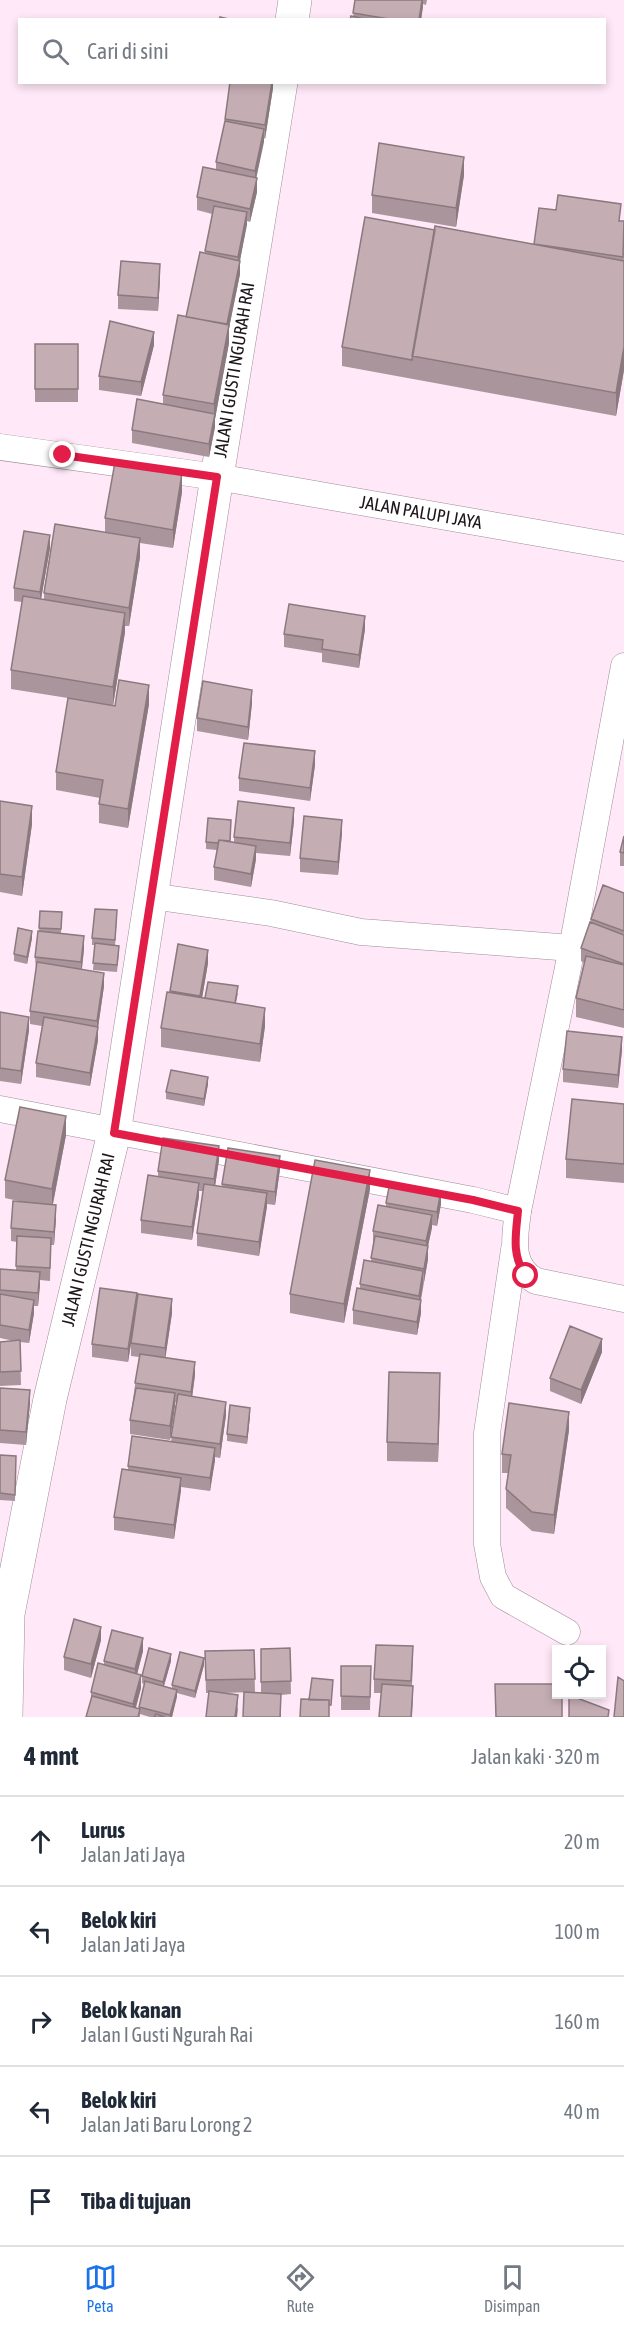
<!DOCTYPE html>
<html lang="id">
<head>
<meta charset="utf-8">
<style>
  body { margin:0; font-family:"Asap Condensed",sans-serif; background:#f6f6f7; color:#1f2937 }
  .controls { position:absolute; right:18px; bottom:18px; display:grid; overflow:hidden; border-radius:0px; box-shadow:0 3px 9px #0003 }
  .controls button { width:54px; height:54px; display:grid; place-items:center; padding:0; border:0; border-bottom:2px solid #e0e1e3; background:#fff; color:#1f2937; font:30px sans-serif }
  .stop { position:absolute; width:18px; height:18px; margin:-14px; border:4px solid #e11d48; border-radius:50%; background:#fff }
  .stop.end { background:#e11d48; border-color:#fff; box-shadow:0 2px 6px #0008 }
  .list { margin:0; padding:0; list-style:none }
  h2 { display:flex; justify-content:space-between; align-items:center; height:78px; margin:0; padding:0 24px; font-size:26px }
  h2 small { font-size:20px; font-weight:400; color:#747a83 }
  .list li { display:grid; grid-template-columns:39px 1fr auto; gap:18px; align-items:center; box-sizing:border-box; height:90px; padding:0 24px; border-top:2px solid #e0e1e3 }
  .list b { display:block; font-size:22px; white-space:nowrap }
  .list p { margin:0; font-size:20px; white-space:nowrap; color:#747a83 }
  .list em { font-size:20px; font-style:normal; color:#747a83 }
  .icon { flex:none; width:33px; height:33px; fill:none; stroke:currentColor; stroke-width:2; stroke-linecap:round; stroke-linejoin:round }
  .map { position:relative; flex:none; width:624px; height:1717px; overflow:hidden }
  .search { position:absolute; background:#fff; box-shadow:0 3px 9px #0003; left:18px; right:18px; top:18px; height:66px; display:flex; align-items:center; gap:15px; box-sizing:border-box; padding:0 21px; border-radius:0px; color:#747a83; font-size:22px }
  .sheet { height:528px; background:#fff }
  nav { display:flex; justify-content:space-around; align-items:center; box-sizing:border-box; height:84px; border-top:2px solid #e0e1e3; background:#fff; font-size:16px; color:#747a83 }
  nav a { display:grid; justify-items:center; gap:3px }
  nav .on { color:#1a73e8 }
  .map>svg:first-child { display:block }
</style>
</head>
<body>
<div class="map">
<svg width="624" height="1717" viewBox="0 0 624 1717">
  <rect width="100%" height="100%" fill="#ffe8f7"/>
  <g fill="none" stroke-linecap="round" stroke-linejoin="round">
    <defs>
      <g id="street">
        <path id="s1" d="M0 447 217 477 624 548"/>
        <path d="M151 896 271 913 361 932 572 948"/>
        <path d="M0 1109 473 1200 518 1211C515 1237 508 1266 536 1281L624 1299"/>
        <path d="M518 1211 572 948 624 666"/>
        <path d="M514 1250 487 1433V1544L493 1577 503 1596 567 1632"/>
      </g>
      <g id="secondary">
        <path d="M292 20 295 0"/>
        <path id="s2" d="M6 1717 8 1614 50 1399 114 1133 217 477 281 82"/>
      </g>
    </defs>
    <use href="#street" stroke="#a08c99" stroke-width="27"/>
    <use href="#secondary" stroke="#a08c99" stroke-width="34"/>
    <use href="#street" stroke="#fff" stroke-width="26"/>
    <use href="#secondary" stroke="#fff" stroke-width="33"/>
  </g>
  <path fill="#a9959b" d="M355 0H427L426 5 423 4 421 20H350L353 17Z
    M230 82H273V88L265 139 264 138 256 178 257 192 250 222 247 221 240 261V274L229 328V343L215 419V427L209 457 132 443V430L163 404V395L205 253 212 214 197 210V197L216 169V162L225 121Z
    M464 175 456 227 372 213V195Z
    M621 221H624V370L616 416 342 366V347L435 230 534 244Z
    M160 277 158 311 118 309V295Z
    M35 344H78V402H35Z
    M154 345 141 396 99 390V376Z
    M182 492 173 548 140 543V557L129 626H125V632L113 705 149 704 128 828 99 823V804L100 798 56 790V772L68 698 11 689V670L22 602 14 601V588L50 548 41 599H44V593L105 532V518Z
    M365 629 359 668 322 662V653L284 647V634Z
    M252 703 248 740 197 731V718Z
    M315 765 310 801 239 791V778Z
    M0 801 32 824 22 896 0 892Z
    M294 821 290 856 256 853V859L251 887 214 880V867L217 850 206 849V842L231 827 230 841 234 842V837Z
    M342 833 338 875 300 872V858Z
    M624 836V866H620V852Z
    M624 893V1028L576 1017V998L584 963 581 961V948L591 923V919Z
    M40 911 62 912 61 933 84 949 82 969 104 986 98 1027V1040L90 1086 36 1077V1063L42 1026 30 1024V1011L36 970 35 957 39 931Z
    M117 917 115 946 119 953 117 972 93 970 95 945H92V938Z
    M32 938 27 964 14 961V954Z
    M178 944 208 963 202 998H205L238 993 236 1003 265 1026 260 1062 161 1047V1028L170 993Z
    M0 1012 29 1030 21 1084 0 1081Z
    M622 1050 618 1088 563 1082V1069Z
    M208 1084 204 1106 166 1099V1092Z
    M624 1104V1183L566 1178V1159Z
    M66 1135 53 1204 56 1218 54 1245H51L50 1281 40 1280 38 1306H34V1313L29 1343 20 1342 21 1385 0 1386V1342L14 1341 0 1338V1269L16 1270 17 1242 11 1241V1228L23 1202 5 1198V1180Z
    M219 1160 215 1186 222 1187V1184L280 1169 275 1205 267 1204 259 1256 197 1246V1233L203 1191H199V1196L192 1240 141 1233V1220L158 1177V1171Z
    M370 1189 344 1323 290 1313V1294Z
    M386 1203 441 1204 437 1226 432 1225 428 1246V1259L421 1300V1313L417 1335 353 1324V1310L360 1288V1284L371 1261 373 1244V1231L386 1206Z
    M137 1303 172 1313 165 1358 195 1375 192 1397 226 1415 220 1458 215 1457 210 1491 181 1487 174 1539 114 1530V1517L128 1470V1466L171 1442 176 1403 175 1402 170 1440 130 1434V1420L139 1357 131 1356V1344L128 1362 92 1357V1344Z
    M602 1352 581 1404 550 1391V1378Z
    M0 1388 30 1403 26 1445 0 1443Z
    M440 1392 438 1462 387 1461V1442Z
    M250 1415 247 1444 227 1441V1434Z
    M569 1430 554 1534 532 1531 506 1508V1489L508 1473H502V1454Z
    M0 1455 16 1456 15 1501 0 1500Z
    M101 1640 91 1678 64 1670V1657Z
    M290 1648 291 1694 281 1695V1717H243L261 1693V1649Z
    M254 1650 255 1692 222 1693 238 1708 237 1717H206L209 1693H206L205 1651Z
    M143 1651 137 1674 141 1688 136 1708H139L144 1684 142 1683V1676L171 1661 164 1686 172 1688V1685L204 1665 195 1698 177 1693 172 1717H150L140 1714V1717L91 1700V1692L104 1665V1661Z
    M413 1660 412 1686 413 1700 412 1717H379L381 1693H374V1679Z
    M341 1666H371L370 1710H341Z"/>
  <path fill="#8a797e" d="M422 0H423V7L421 20H419Z
    M272 82H273V88L265 139V125Z
    M264 129V142L255 184V171Z
    M464 157V175L456 227V208Z
    M257 178V192L250 222V209Z
    M247 212V225L238 270V257Z
    M240 261V274L229 328V343L215 419V427L209 457V444L214 417V404L226 326Z
    M160 264V277L158 311V298Z
    M154 332V345L141 396V382Z
    M624 347V370L616 416V393Z
    M182 473V492L173 548V530Z
    M50 535V548L40 605V592Z
    M140 538V557L129 626V608Z
    M125 613V632L113 706V687Z
    M365 616V629L359 668V655Z
    M149 685V704L128 828V809Z
    M252 690V703L248 740V727Z
    M315 751V765L310 801V788Z
    M32 806V824L22 896V877Z
    M294 808V821L290 856V843Z
    M342 820V833L338 875V862Z
    M256 846V859L251 887V874Z
    M32 931V938L27 964V957Z
    M84 936V949L81 975V962Z
    M208 950V963L200 1010V996Z
    M104 973V986L97 1035V1021Z
    M265 1008V1026L260 1062V1044Z
    M29 1017V1030L21 1084V1071Z
    M98 1027V1040L90 1086V1073Z
    M622 1037V1050L618 1088V1075Z
    M208 1077V1084L204 1106V1099Z
    M66 1116V1135L52 1208V1189Z
    M219 1146V1160L214 1193V1179Z
    M280 1156V1169L275 1205V1192Z
    M370 1170V1189L344 1323V1304Z
    M199 1183V1196L192 1240V1227Z
    M441 1191V1204L437 1226V1212Z
    M267 1193V1207L259 1256V1242Z
    M56 1205V1218L54 1245V1232Z
    M432 1215V1228L426 1255V1241Z
    M428 1246V1259L424 1282V1269Z
    M423 1271V1284L419 1309V1296Z
    M40 1272V1286L38 1306V1293Z
    M137 1293V1307L128 1362V1349Z
    M172 1299V1313L165 1361V1348Z
    M34 1300V1313L29 1343V1330Z
    M421 1300V1313L417 1335V1322Z
    M602 1339V1352L581 1404V1390Z
    M195 1362V1375L191 1405V1392Z
    M440 1373V1392L438 1462V1444Z
    M30 1390V1403L26 1445V1432Z
    M175 1393V1407L170 1440V1426Z
    M226 1402V1415L220 1458V1444Z
    M250 1408V1415L247 1444V1437Z
    M569 1412V1430L554 1534V1515Z
    M215 1448V1461L210 1491V1478Z
    M181 1478V1491L174 1539V1525Z
    M101 1627V1640L91 1678V1664Z
    M143 1638V1651L135 1682V1669Z
    M171 1654V1661L163 1689V1682Z
    M204 1658V1665L195 1698V1691Z
    M141 1675V1688L133 1717V1704Z
    M177 1690V1697L172 1717H170Z
    M238 1695 237 1717H235Z"/>
  <path fill="#c5adb4" stroke="#8a797e" stroke-width="1.5" d="M355 0H422L419 20H395L353 13Z
    M351 16 368 20H350Z
    M220 17 233 20H219Z
    M230 82H272L265 125 225 119Z
    M225 121 264 129 255 171 216 162Z
    M379 143 464 157 456 208 372 195Z
    M203 167 257 178 250 209 197 197Z
    M558 195 621 204 619 221H624L623 257 534 244 539 208 556 210Z
    M214 206 247 212 238 257 205 251Z
    M365 217 435 230 412 360 342 347Z
    M435 226 624 261V347L616 393 412 356Z
    M200 252 240 261 227 324 186 317Z
    M121 261 160 264 158 298 118 295Z
    M178 315 229 325 214 404 163 395Z
    M110 321 154 332 141 382 99 376Z
    M35 344H78V389H35Z
    M137 399 215 414 209 444 132 430Z
    M115 462 182 473 173 530 105 518Z
    M55 524 140 538 129 608 44 593Z
    M24 531 50 535 40 592 14 588Z
    M23 596 125 613 113 687 11 670Z
    M289 604 365 616 359 655 322 649 323 640 284 634Z
    M119 680 149 685 128 809 99 804 103 780 56 772 68 698 115 706Z
    M203 681 252 690 248 727 197 718Z
    M244 743 315 751 310 788 239 778Z
    M0 801 32 806 22 877 0 874Z
    M238 801 294 808 290 843 234 837Z
    M304 816 342 820 338 862 300 858Z
    M208 818 231 820 230 841 219 840 218 843 206 842Z
    M624 836V853L620 852Z
    M219 840 256 846 251 874 214 867Z
    M603 885 624 893V931L591 919Z
    M95 909 117 910 115 940 92 938Z
    M40 911 62 912 61 929 39 928Z
    M590 922 624 935V964L581 948Z
    M18 928 32 931 27 957 14 954Z
    M38 931 84 936 81 962 35 957Z
    M95 943 119 946 117 965 93 963Z
    M178 944 208 950 200 996 170 991Z
    M586 956 624 965V1010L576 998Z
    M37 962 104 973 97 1021 30 1011Z
    M208 982 238 986 235 1003 205 998Z
    M167 992 265 1008 260 1044 161 1028Z
    M0 1012 29 1017 21 1071 0 1068Z
    M44 1017 98 1027 90 1073 36 1063Z
    M567 1031 622 1037 618 1075 563 1069Z
    M171 1070 208 1077 204 1099 166 1092Z
    M572 1099 624 1104V1164L566 1159Z
    M20 1107 66 1116 52 1189 5 1180Z
    M163 1138 219 1146 214 1179 158 1171Z
    M228 1148 280 1156 275 1192 222 1184Z
    M315 1160 370 1170 344 1304 290 1294Z
    M148 1175 199 1183 192 1227 141 1220Z
    M390 1182 441 1191 437 1212 386 1203Z
    M204 1184 267 1193 259 1242 197 1233Z
    M13 1201 56 1205 54 1232 11 1228Z
    M378 1205 432 1215 426 1241 373 1231Z
    M17 1236 51 1238 50 1268 16 1266Z
    M375 1236 428 1246 424 1269 371 1258Z
    M364 1260 423 1271 419 1296 360 1284Z
    M0 1269 40 1272 38 1293 0 1290Z
    M100 1288 137 1293 128 1349 92 1344Z
    M357 1288 421 1300 417 1322 353 1310Z
    M0 1294 34 1300 29 1330 0 1325Z
    M138 1294 172 1299 165 1348 131 1343Z
    M570 1326 602 1339 581 1390 550 1378Z
    M20 1340 21 1371 0 1372V1342Z
    M140 1354 195 1362 191 1392 135 1383Z
    M389 1372 440 1373 438 1444 387 1442Z
    M0 1388 30 1390 26 1432 0 1430Z
    M136 1388 175 1393 170 1426 130 1420Z
    M178 1394 226 1402 220 1444 171 1437Z
    M509 1403 569 1412 554 1515 532 1512 506 1489 511 1455 502 1454Z
    M230 1405 250 1408 247 1437 227 1434Z
    M132 1436 215 1448 210 1478 128 1466Z
    M0 1455 16 1456 15 1495 0 1493Z
    M122 1469 181 1478 174 1525 114 1517Z
    M74 1619 101 1627 91 1664 64 1657Z
    M112 1630 143 1638 135 1669 104 1661Z
    M376 1645 413 1646 411 1681 374 1679Z
    M149 1648 171 1654 163 1682 142 1676Z
    M290 1648 291 1681 261 1682V1649Z
    M254 1650 255 1679 206 1680 205 1651Z
    M180 1652 204 1658 195 1691 172 1685Z
    M98 1663 141 1675 133 1704 91 1692Z
    M341 1666H371L370 1697 341 1696Z
    M618 1677 624 1681V1717H614Z
    M312 1678 333 1680 331 1705H329V1700H309Z
    M145 1681 177 1690 170 1715 139 1707Z
    M382 1684 413 1686 411 1717H379Z
    M495 1684H556V1695H562V1717H496Z
    M209 1691 238 1695 235 1717H206Z
    M244 1692 281 1694 280 1717H243Z
    M569 1695 609 1710 608 1717H569Z
    M92 1696 140 1709 138 1717H86Z
    M301 1699 329 1700V1717H300Z
    M156 1714 165 1717H154Z"/>
  <g fill="none" stroke-linecap="round" stroke-linejoin="round">
    <path stroke="#e11d48" stroke-width="8" d="M63 455 217 477 114 1133 473 1200 518 1211C516 1234 511 1255 526 1276"/>
  </g>
  <g text-anchor="middle" stroke-width="4.5" stroke-linejoin="round" paint-order="stroke">
    <g font-size="18" fill="#1c151a" stroke="#ffe8f7">
      <text dy="6" stroke="none"><textPath href="#s2" startOffset="1368">JALAN I GUSTI NGURAH RAI</textPath></text>
      <text dy="6" stroke="none"><textPath href="#s1" startOffset="426">JALAN PALUPI JAYA</textPath></text>
      <text dy="6" stroke="none"><textPath href="#s2" startOffset="486">JALAN I GUSTI NGURAH RAI</textPath></text>
    </g>
  </g>
</svg>
<div class="controls">
<button><svg class="icon" aria-label="locate" viewBox="0 0 24 24"><circle cx="12" cy="12" r="6"/><path d="M12 2v4M12 18v4M2 12h4M18 12h4"/></svg></button>
</div>
<div class="stop" style="left:526px;top:1276px"></div>
<div class="stop end" style="left:63px;top:455px"></div>
<div class="search"><svg class="icon" aria-label="search" viewBox="0 0 24 24"><circle cx="10" cy="10" r="6"/><path d="M15 15l6 6"/></svg>Cari di sini</div>
</div>
<section class="sheet">
<h2>4 mnt<small>Jalan kaki · 320 m</small></h2>
<ul class="list">
<li><svg class="icon" aria-label="ahead" viewBox="0 0 24 24"><path d="M12 20V5M6 11l6-6 6 6"/></svg><div><b>Lurus</b><p>Jalan Jati Jaya</p></div><em>20 m</em></li>
<li><svg class="icon" aria-label="left" viewBox="0 0 24 24"><path d="M17 20v-9H6M10 6l-5 5 5 5"/></svg><div><b>Belok kiri</b><p>Jalan Jati Jaya</p></div><em>100 m</em></li>
<li><svg class="icon" aria-label="right" viewBox="0 0 24 24"><path d="M7 20v-9h11M14 6l5 5-5 5"/></svg><div><b>Belok kanan</b><p>Jalan I Gusti Ngurah Rai</p></div><em>160 m</em></li>
<li><svg class="icon" aria-label="left" viewBox="0 0 24 24"><path d="M17 20v-9H6M10 6l-5 5 5 5"/></svg><div><b>Belok kiri</b><p>Jalan Jati Baru Lorong 2</p></div><em>40 m</em></li>
<li><svg class="icon" aria-label="arrive" viewBox="0 0 24 24"><path d="M6 21V4h12l-3 4 3 4H6"/></svg><div><b>Tiba di tujuan</b></div></li>
</ul>
</section>
<nav>
<a class="on"><svg class="icon" aria-label="map" viewBox="0 0 24 24"><path d="M3 6l6-2 6 2 6-2v14l-6 2-6-2-6 2zM9 4v14M15 6v14"/></svg>Peta</a>
<a><svg class="icon" aria-label="directions" viewBox="0 0 24 24"><path d="M12 3l9 9-9 9-9-9zM9 14v-3h6M13 9l2 2-2 2"/></svg>Rute</a>
<a><svg class="icon" aria-label="saved" viewBox="0 0 24 24"><path d="M7 4h10v16l-5-4-5 4z"/></svg>Disimpan</a>
</nav>
</body>
</html>
